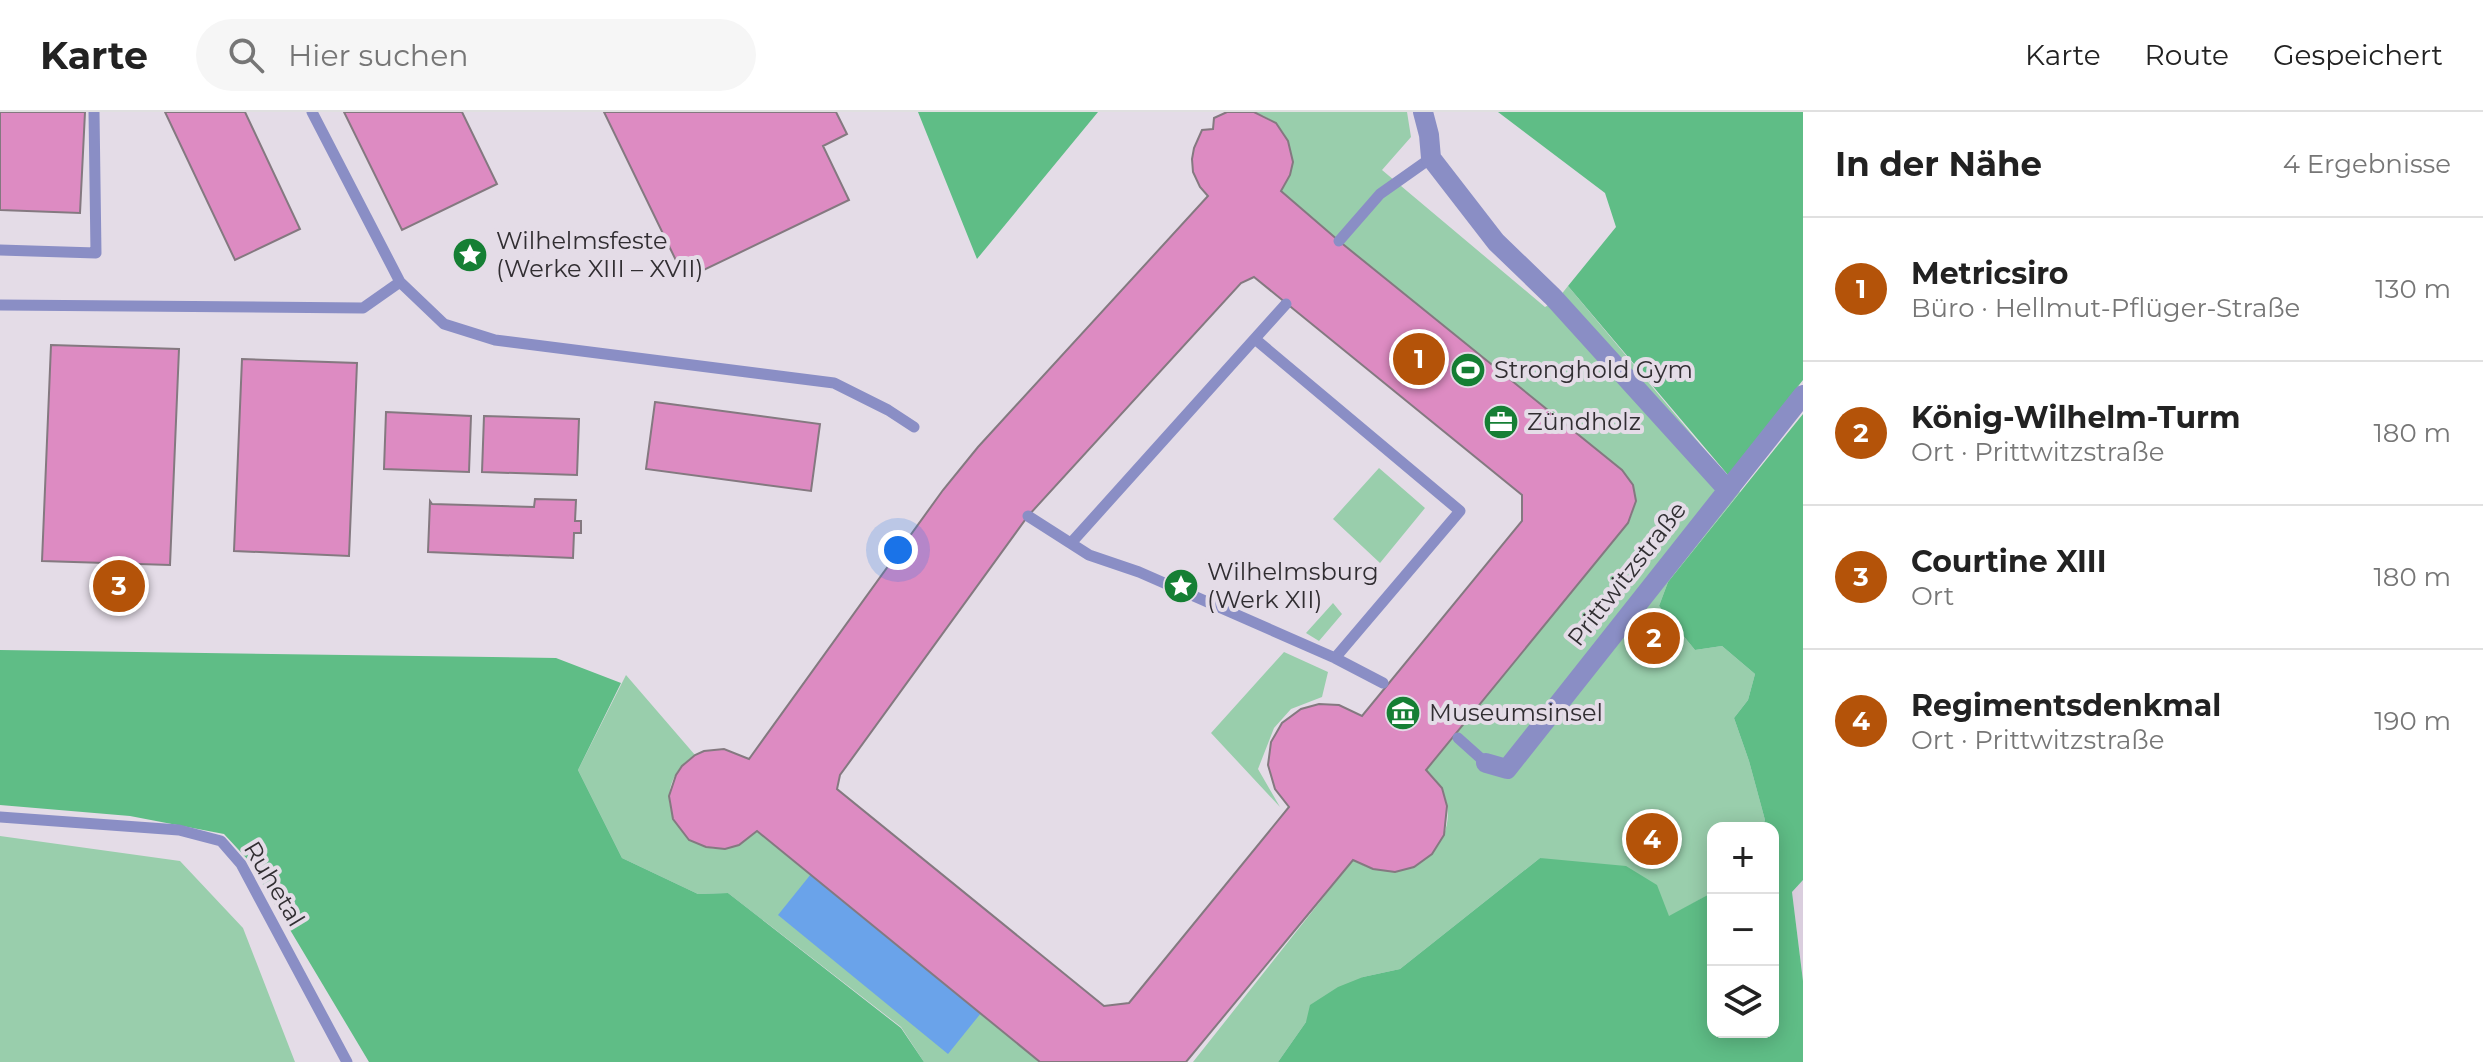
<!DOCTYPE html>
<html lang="de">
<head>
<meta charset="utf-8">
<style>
  body { margin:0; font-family:Montserrat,sans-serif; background:#f6f6f6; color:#222 }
  .controls { position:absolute; right:24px; bottom:24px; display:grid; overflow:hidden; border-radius:16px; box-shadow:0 4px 20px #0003 }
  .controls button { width:72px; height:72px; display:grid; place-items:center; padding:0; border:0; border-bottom:2px solid #e0e0e0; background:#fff; color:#222; font:40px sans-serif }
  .you { position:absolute; left:898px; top:438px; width:28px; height:28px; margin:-20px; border:6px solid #fff; border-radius:50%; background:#1a73e8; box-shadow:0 0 0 12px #1a73e833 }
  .badge { display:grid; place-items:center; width:52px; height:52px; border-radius:50%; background:#b45309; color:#fff; font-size:26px; font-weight:700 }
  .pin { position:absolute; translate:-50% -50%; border:4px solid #fff; box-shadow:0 2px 8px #0006 }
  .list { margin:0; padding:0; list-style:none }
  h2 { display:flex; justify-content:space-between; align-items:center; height:104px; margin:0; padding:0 32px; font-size:34px }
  h2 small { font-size:26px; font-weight:400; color:#767676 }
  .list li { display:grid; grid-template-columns:52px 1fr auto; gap:24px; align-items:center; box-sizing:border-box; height:144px; padding:0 32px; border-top:2px solid #e0e0e0 }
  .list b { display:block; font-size:30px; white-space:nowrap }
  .list p { margin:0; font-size:26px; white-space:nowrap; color:#767676 }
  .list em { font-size:26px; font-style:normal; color:#767676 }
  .icon { flex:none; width:44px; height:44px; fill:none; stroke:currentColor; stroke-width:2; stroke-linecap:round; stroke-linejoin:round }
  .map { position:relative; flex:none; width:1803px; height:950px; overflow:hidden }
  header { display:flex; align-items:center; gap:48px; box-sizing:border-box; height:112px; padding:0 40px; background:#fff; border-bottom:2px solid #e0e0e0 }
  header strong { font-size:38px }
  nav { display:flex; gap:44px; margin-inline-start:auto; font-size:28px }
  .search { width:560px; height:72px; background:#f6f6f6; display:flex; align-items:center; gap:20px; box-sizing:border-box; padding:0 28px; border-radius:44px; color:#767676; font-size:30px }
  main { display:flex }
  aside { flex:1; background:#fff }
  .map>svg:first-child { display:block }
</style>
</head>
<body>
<header>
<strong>Karte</strong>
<div class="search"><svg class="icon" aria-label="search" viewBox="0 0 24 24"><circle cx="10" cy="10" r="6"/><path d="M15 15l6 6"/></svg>Hier suchen</div>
<nav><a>Karte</a><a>Route</a><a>Gespeichert</a></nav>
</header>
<main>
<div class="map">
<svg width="1803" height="950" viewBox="0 0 1803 950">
  <rect width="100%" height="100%" fill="#e4dce7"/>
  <path fill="#dacede" d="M1803 768V869L1792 780Z"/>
  <path fill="#99ceac" d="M1254 0H1407L1411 25 1382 58 1545 195 1556 189 1568 174 1740 380 1668 470 1659 494 1695 538 1722 534 1755 562 1748 588 1734 606 1749 649 1765 708 1762 716H1713V780L1669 805 1540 746 1400 857 1363 865 1306 910 1278 950H1193L1353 748C1423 790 1481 704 1426 658L1628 411C1639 390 1636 376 1622 358L1339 129 1281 79C1301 49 1291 11 1254 0Z
    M1379 356 1425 396 1380 451 1333 407Z
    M1333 491 1342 502 1319 529 1306 521Z
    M1284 540 1328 560 1322 585 1291 597 1274 616 1258 657 1280 695 1211 621Z
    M626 563 695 643C631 684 700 775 757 719L1040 950H924L901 915 728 781 698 782 622 746 578 658Z
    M0 724 180 749 243 816 295 950H0Z"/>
  <path fill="#5fbd86" d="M918 0H1098L977 147Z
    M1498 0H1803V268L1728 363 1568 174 1616 115 1605 81Z
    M1803 302V768L1792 780 1803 869V950H1278L1306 910 1310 893 1338 875 1363 865 1400 857 1540 746 1626 754 1657 773 1669 804 1713 780V920H1773V716H1762L1765 708 1749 649 1734 606 1748 588 1755 562 1722 534 1695 538 1659 494 1668 470Z
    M0 538 556 546 621 571 578 658 622 746 698 782 728 781 901 916 924 950H369L249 749 224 722 130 704 0 693Z"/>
  <path fill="#6aa3ea" d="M811 762 981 901 948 942 778 803Z"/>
  <path fill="#dd8bc2" stroke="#847980" stroke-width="2" fill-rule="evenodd" d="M0 0H85L80 101 0 98Z
    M165 0H245L300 117 235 148Z
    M344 0H462L497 72 402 118Z
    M604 0H836L847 22 823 34 849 88 685 167Z
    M1227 0H1254L1276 11 1288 29 1293 50 1290 63 1281 79 1339 129 1622 358 1633 373 1636 389 1628 411 1426 658 1442 676 1447 694 1444 723 1432 742 1414 755 1395 760 1373 757 1353 748 1186 950H1040L757 719 739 733 725 737 706 735 689 728 673 707 669 684 676 663 682 654 695 643 704 639 724 637 749 647 943 378 978 335 1208 84 1200 75 1193 60 1192 47 1194 36 1202 18 1213 17 1214 6ZM1254 165 1522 383V409L1362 604 1339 593 1319 592 1301 597 1282 611 1271 630 1268 653 1275 677 1289 695 1129 891 1104 894 837 677 840 663 1028 404 1241 171Z
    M51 233 179 237 170 453 42 449Z
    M242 247 357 251 349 444 234 439Z
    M655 290 820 312 811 379 646 357Z
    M386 300 471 304 469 360 384 357Z
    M484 304 579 307 577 363 482 360Z
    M535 387 576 388 575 409H581V421H574L573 446 428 440 430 389 432 392 534 395Z
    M1646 524a8 8 0 1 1 16 0a8 8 0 1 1-16 0Z"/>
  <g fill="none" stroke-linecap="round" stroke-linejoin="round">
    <path stroke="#8a8ec5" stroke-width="11" d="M312 0 400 170 444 212 495 228 834 271 888 298 914 315
      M1339 129 1380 82 1431 46
      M0 138 96 141 94 0
      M0 193 363 196 400 170
      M1255 227 1460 399 1335 546
      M1028 404 1089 443 1139 460 1335 546 1383 571
      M1071 431 1286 192
      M1458 626 1486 651
      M0 705 179 718 221 729 241 752 347 950"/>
    <path stroke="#8a8ec5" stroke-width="20" d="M1423 0 1429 23 1431 46 1496 130 1553 185 1727 377
      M1486 651 1507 657 1803 283"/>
  </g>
  <defs>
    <symbol id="sight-disc" viewBox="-11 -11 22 22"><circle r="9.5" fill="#157f34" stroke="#e4dce7"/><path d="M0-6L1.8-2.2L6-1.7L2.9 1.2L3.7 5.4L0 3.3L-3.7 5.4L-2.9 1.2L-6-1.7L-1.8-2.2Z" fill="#fff"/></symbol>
    <symbol id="stadium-disc" viewBox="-11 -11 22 22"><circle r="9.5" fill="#157f34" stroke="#e4dce7"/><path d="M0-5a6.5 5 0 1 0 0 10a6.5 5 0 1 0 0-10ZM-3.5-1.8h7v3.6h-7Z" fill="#fff"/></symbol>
    <symbol id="office-disc" viewBox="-11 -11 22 22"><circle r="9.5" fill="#157f34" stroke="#e4dce7"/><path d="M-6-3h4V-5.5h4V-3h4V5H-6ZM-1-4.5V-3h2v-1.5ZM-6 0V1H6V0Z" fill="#fff"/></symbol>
    <symbol id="museum-disc" viewBox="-11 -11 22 22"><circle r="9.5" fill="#157f34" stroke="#e4dce7"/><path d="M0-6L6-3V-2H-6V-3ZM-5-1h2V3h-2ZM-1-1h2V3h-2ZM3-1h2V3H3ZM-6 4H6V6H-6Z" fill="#fff"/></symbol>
  </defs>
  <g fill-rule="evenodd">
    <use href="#sight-disc" x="450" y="123" width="40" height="40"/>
    <use href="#stadium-disc" x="1448" y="238" width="40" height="40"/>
    <use href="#office-disc" x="1481" y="290" width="40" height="40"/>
    <use href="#sight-disc" x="1161" y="454" width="40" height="40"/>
    <use href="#museum-disc" x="1383" y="581" width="40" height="40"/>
  </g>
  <g text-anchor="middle" stroke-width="8" stroke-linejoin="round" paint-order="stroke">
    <g font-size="24" fill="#312e32" stroke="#e4dce7" text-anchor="start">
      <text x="496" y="137">Wilhelmsfeste<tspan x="496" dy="28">(Werke XIII – XVII)</tspan></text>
      <text x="1494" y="266">Stronghold Gym</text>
      <text x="1527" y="318">Zündholz</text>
      <text x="1207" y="468">Wilhelmsburg<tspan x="1207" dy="28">(Werk XII)</tspan></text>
      <text x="1429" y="609">Museumsinsel</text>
    </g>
    <g font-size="24" fill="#312e32" stroke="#e4dce7">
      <text transform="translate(1627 462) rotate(-52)" y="8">Prittwitzstraße</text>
      <text transform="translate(274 772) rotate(59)" y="8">Ruhetal</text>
    </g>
  </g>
</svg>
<div class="controls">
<button>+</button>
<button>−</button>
<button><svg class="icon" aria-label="layers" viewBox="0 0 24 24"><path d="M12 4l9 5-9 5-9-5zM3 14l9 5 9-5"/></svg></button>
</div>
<div class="you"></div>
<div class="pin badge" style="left:1419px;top:247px">1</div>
<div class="pin badge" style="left:1654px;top:526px">2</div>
<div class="pin badge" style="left:119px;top:474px">3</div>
<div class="pin badge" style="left:1652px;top:727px">4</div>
</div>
<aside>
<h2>In der Nähe<small>4 Ergebnisse</small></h2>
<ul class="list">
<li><span class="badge">1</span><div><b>Metricsiro</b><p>Büro · Hellmut-Pflüger-Straße</p></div><em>130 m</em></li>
<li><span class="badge">2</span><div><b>König-Wilhelm-Turm</b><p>Ort · Prittwitzstraße</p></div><em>180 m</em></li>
<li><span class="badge">3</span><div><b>Courtine XIII</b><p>Ort</p></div><em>180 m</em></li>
<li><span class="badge">4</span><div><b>Regimentsdenkmal</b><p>Ort · Prittwitzstraße</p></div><em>190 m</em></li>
</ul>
</aside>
</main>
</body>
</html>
